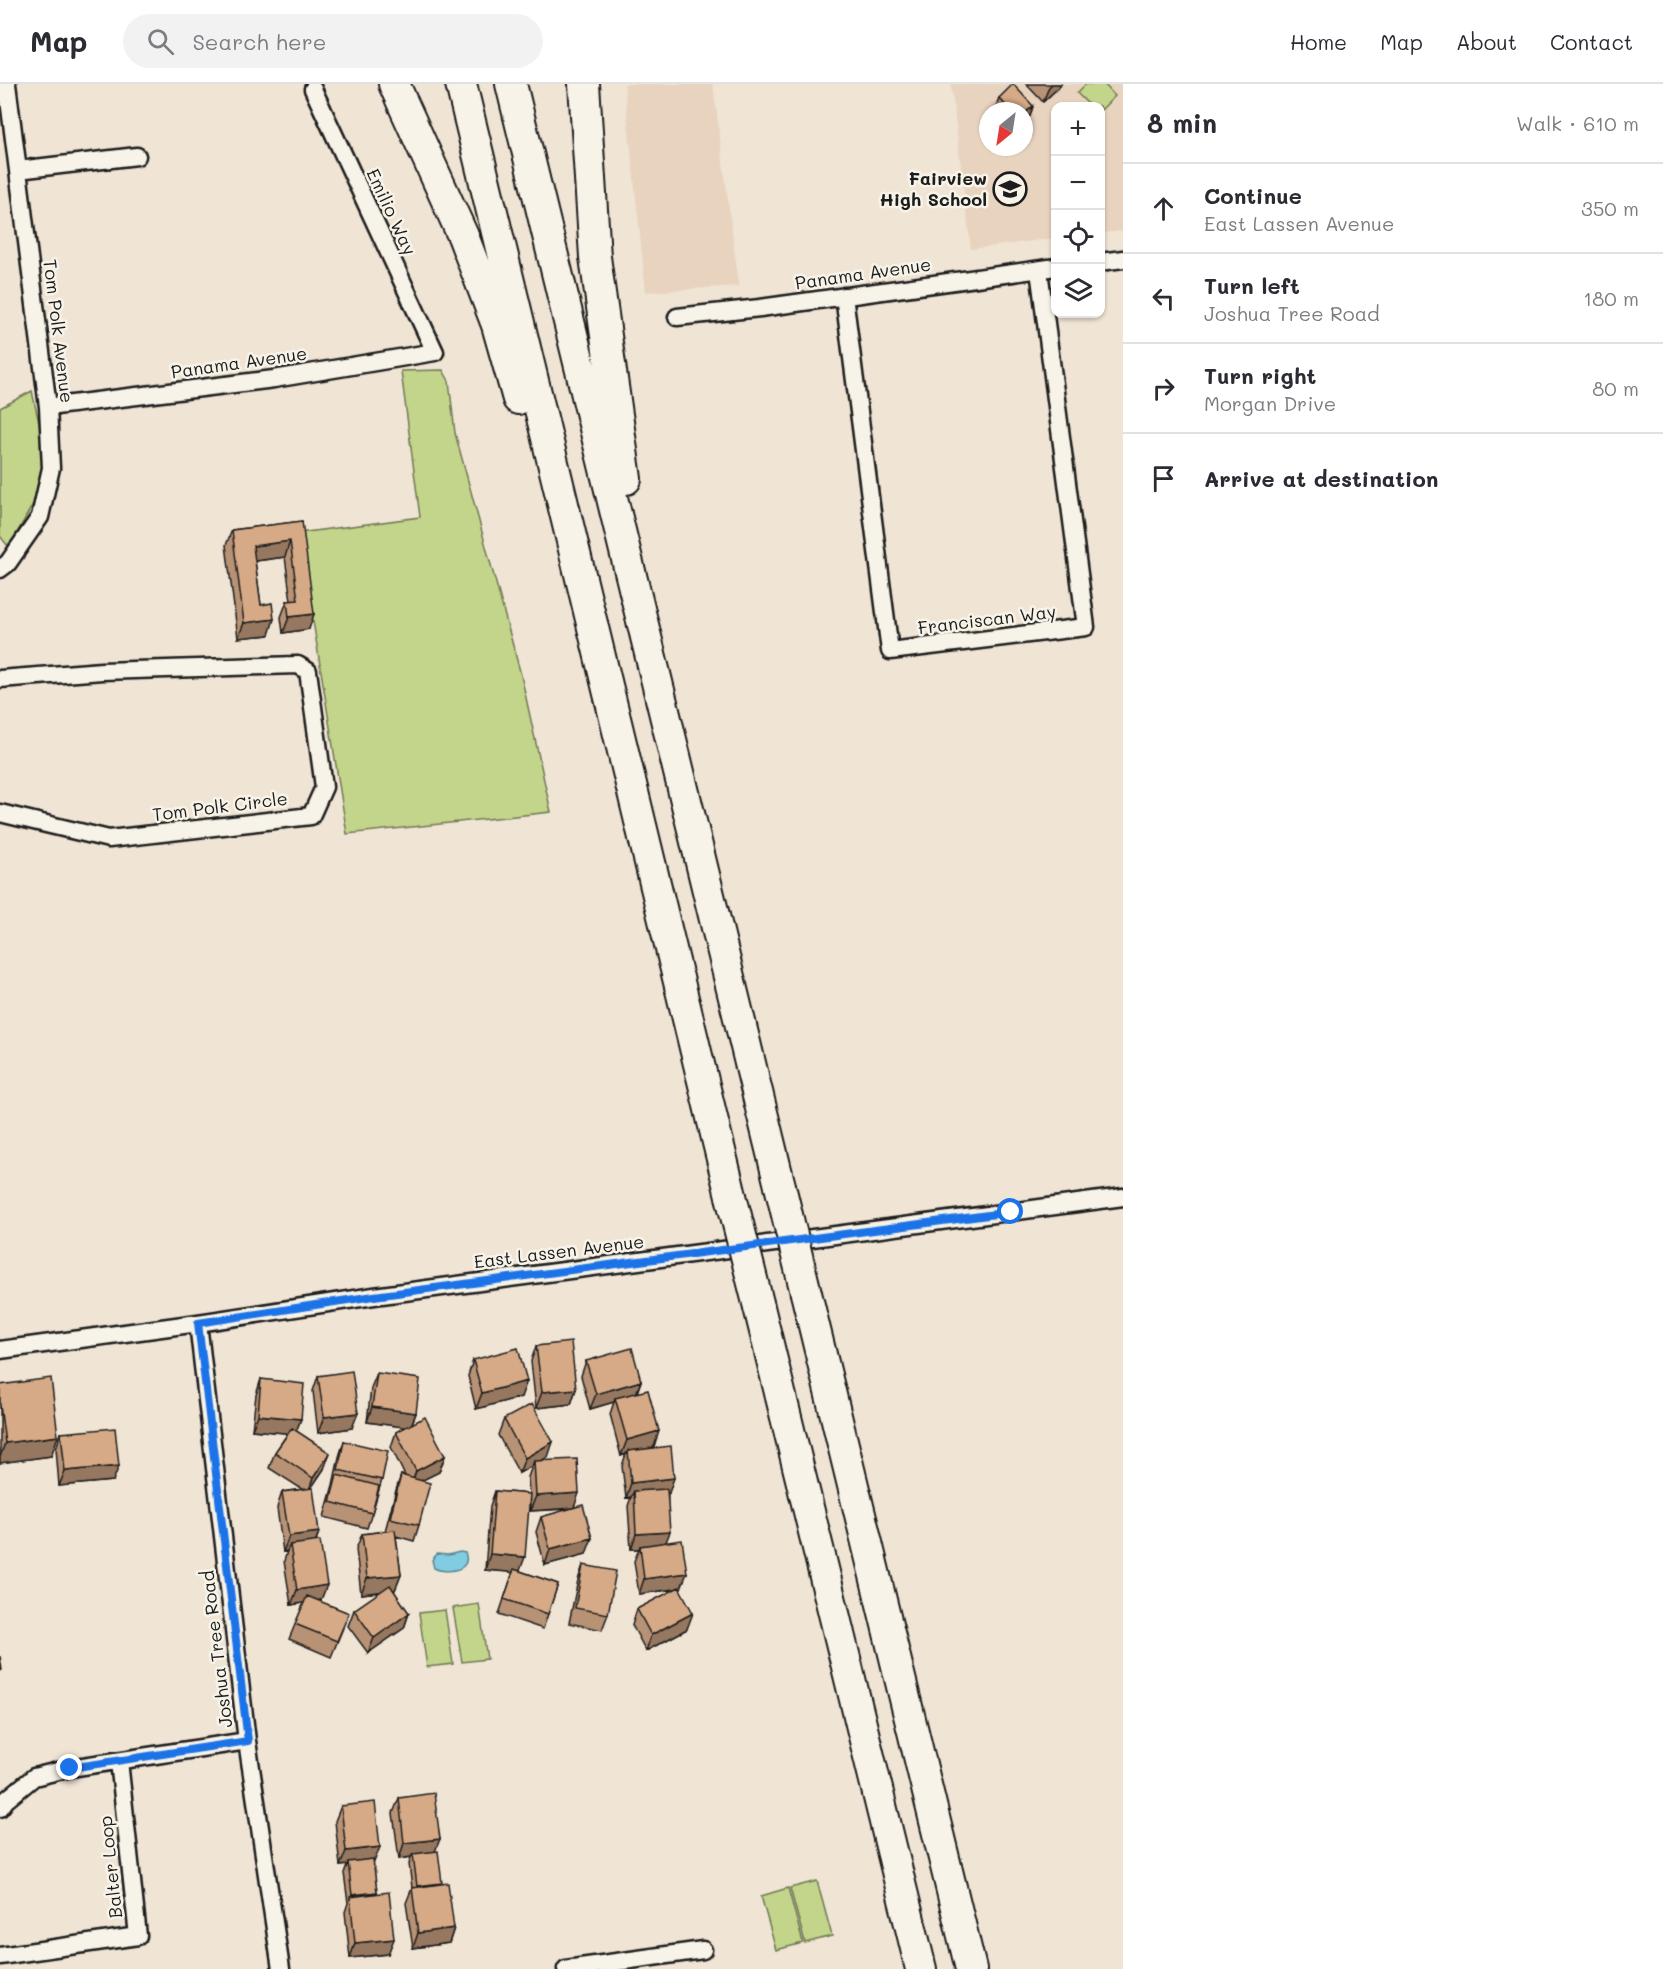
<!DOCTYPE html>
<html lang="en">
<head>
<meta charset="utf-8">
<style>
  body { margin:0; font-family:Mali,sans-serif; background:#f2f2f3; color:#2b2b33 }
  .controls { position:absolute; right:18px; top:18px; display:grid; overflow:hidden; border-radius:12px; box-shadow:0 2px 4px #0004 }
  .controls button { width:54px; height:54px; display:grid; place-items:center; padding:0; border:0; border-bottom:2px solid #e1e1e2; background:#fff; color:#2b2b33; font:30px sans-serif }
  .compass { position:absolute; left:979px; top:18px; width:54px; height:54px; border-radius:50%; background:#fff; box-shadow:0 2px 4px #0004; rotate:210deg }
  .stop { position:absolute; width:18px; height:18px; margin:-14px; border:4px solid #1a73e8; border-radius:50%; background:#fff }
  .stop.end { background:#1a73e8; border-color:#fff; box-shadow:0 2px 6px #0008 }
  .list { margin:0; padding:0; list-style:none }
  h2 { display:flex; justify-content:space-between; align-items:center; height:78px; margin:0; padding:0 24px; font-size:26px }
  h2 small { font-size:20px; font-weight:400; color:#7c7c81 }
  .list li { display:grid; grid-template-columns:39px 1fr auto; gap:18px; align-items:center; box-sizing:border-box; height:90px; padding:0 24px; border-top:2px solid #e1e1e2 }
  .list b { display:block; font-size:22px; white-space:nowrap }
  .list p { margin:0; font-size:20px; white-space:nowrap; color:#7c7c81 }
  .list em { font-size:20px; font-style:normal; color:#7c7c81 }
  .icon { flex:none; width:33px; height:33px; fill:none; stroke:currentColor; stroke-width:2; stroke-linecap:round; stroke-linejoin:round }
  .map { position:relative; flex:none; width:1123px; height:1885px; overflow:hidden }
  header { display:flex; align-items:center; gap:36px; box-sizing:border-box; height:84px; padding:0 30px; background:#fff; border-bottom:2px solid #e1e1e2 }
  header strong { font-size:28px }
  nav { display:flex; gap:33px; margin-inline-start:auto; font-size:21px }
  .search { width:420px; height:54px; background:#f2f2f3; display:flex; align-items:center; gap:15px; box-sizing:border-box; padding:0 21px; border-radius:33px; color:#7c7c81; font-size:22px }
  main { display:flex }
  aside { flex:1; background:#fff }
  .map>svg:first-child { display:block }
</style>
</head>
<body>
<header>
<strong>Map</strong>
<div class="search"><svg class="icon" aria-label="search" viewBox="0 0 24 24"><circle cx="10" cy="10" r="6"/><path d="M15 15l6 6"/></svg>Search here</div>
<nav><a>Home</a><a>Map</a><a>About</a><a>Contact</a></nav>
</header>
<main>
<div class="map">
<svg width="1123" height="1885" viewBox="0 0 1123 1885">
  <rect width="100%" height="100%" fill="#f0e4d5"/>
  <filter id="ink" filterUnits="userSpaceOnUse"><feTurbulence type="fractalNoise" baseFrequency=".0167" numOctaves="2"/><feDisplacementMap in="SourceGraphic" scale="12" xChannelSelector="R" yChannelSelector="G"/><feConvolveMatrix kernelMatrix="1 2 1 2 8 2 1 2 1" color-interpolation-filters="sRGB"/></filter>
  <g filter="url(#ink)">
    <path fill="#e8d3be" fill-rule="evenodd" d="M624 0H713L739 202 646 208Z
      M951 0H1123V147L1101 149 1100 22H1056L1055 154 971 165ZM988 27H1024V63H988Z"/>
    <path fill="#c2d58b" stroke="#6f7854" stroke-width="1.5" d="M1086 0H1104L1115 12 1101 26 1100 22H1090L1077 9Z
      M443 286 449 297 455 349 521 591 551 728 347 750 299 449 420 433 401 287Z
      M32 307 47 376 38 411 13 456 7 461 0 452V324Z
      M479 1520 487 1575 462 1578 453 1524Z
      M445 1526 453 1580 427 1583 419 1529Z
      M817 1797 832 1852 805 1859 790 1804Z
      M788 1804 803 1859 776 1866 761 1812Z"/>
    <path fill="#81cce1" stroke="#598692" stroke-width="1.5" d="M460 1468 465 1469C473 1487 445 1490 434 1484L432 1476 437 1470 448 1471Z"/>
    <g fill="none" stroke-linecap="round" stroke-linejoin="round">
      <defs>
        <path id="minor" d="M18 86 137 72
          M1100 178 1123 175
          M844 212 890 567 1086 543 1039 186
          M677 233 760 224 1056 183
          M48 323 274 295 435 268 313 5
          M0 485 8 479 40 433 51 384 48 323 7 0
          M0 595 102 587 298 581 308 587 324 703 311 732 109 755 0 729
          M198 1239 247 1657 281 1885
          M0 1266 198 1239 374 1212 1123 1113
          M0 1724 6 1716 34 1693 70 1684 247 1657
          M0 1872 138 1852 119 1677
          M566 1885 703 1866"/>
        <path id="motorway" d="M394 0 463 152 497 241 518 315
          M461 0 731 1112
          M511 0 780 1102
          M584 0 595 173 626 395
          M806 1209 971 1885
          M759 1223 921 1885"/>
      </defs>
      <use href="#minor" stroke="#1c1c1c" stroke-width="21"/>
      <use href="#motorway" stroke="#1c1c1c" stroke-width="34"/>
      <use href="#minor" stroke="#f7f3e8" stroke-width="16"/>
      <use href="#motorway" stroke="#f7f3e8" stroke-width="30"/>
      <defs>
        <path id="motorway-bridge" d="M780 1102 806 1209
          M731 1112 759 1223"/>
      </defs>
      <use href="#motorway-bridge" stroke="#1c1c1c" stroke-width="34" stroke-linecap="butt"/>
      <use href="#motorway-bridge" stroke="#f7f3e8" stroke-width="30"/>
    </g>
    <path fill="#b89274" stroke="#1c1c1c" stroke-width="1.5" d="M1026 0H1061L1060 2 1043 18Z
      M999 14 1033 22 1030 32 1024 37V27H998L995 24Z
      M302 437 309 545 283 549 281 533 287 517H291L285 473 255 477 261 521 269 551 238 554 226 461 232 446Z
      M536 1262 576 1305 571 1320 536 1324 531 1277Z
      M473 1276 521 1313 476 1325 468 1292Z
      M586 1277 641 1297 637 1309 654 1363 648 1364 669 1409H668L666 1458 681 1504H679L687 1545 646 1567 632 1541 637 1525 676 1505 639 1510 634 1477 639 1465H631L628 1422 631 1413 626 1414 622 1382 626 1370 621 1372 610 1330 614 1318 590 1325 581 1292Z
      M377 1289 416 1329 412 1340 445 1372 439 1388 422 1396 419 1441 414 1457 396 1452 401 1491 395 1506H393L409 1529 404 1544 368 1569 348 1542 354 1526 380 1508 361 1510 356 1465 362 1450 385 1447 396 1406 401 1391 405 1392 391 1363 396 1348 405 1343 367 1338 371 1304Z
      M318 1292 352 1344 318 1349 313 1307Z
      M261 1295 301 1335 296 1347 324 1385 311 1404 319 1448 316 1457 321 1516H319L343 1544 331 1573 289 1555 304 1519 291 1521 284 1477 287 1467 283 1468 277 1424 282 1408 302 1405 269 1384 275 1368 288 1349 252 1346 256 1311Z
      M0 1301 51 1372 0 1379Z
      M504 1335 548 1373 541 1377 574 1424 586 1470 545 1481 536 1448 541 1433 571 1425 530 1427V1416L520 1487 558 1500 543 1545 499 1530 513 1488 485 1486 490 1422 495 1407 529 1410 528 1393 532 1382 519 1389 498 1351Z
      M61 1349 113 1397 59 1402 56 1364Z
      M344 1357 382 1396 372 1429 367 1444 324 1433 333 1401 339 1373Z
      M583 1481 608 1530 602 1546 569 1539 578 1496Z
      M399 1714 435 1767 441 1800 454 1844 449 1859 413 1864 406 1819 412 1804 409 1780 411 1773 399 1775 393 1729Z
      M341 1722 374 1778 373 1779 377 1808 376 1810 388 1870 350 1874 345 1828 348 1819 344 1789 347 1781 340 1782 335 1737Z"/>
    <path fill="#96775e" stroke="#1c1c1c" stroke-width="1.5" d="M1052 0H1061L1060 2 1043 18 1049 3Z
      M1033 22 1030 32 1024 37V30Z
      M290 457 285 473 248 478 253 462Z
      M314 530 309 545 283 549 289 533Z
      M274 535 269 551 238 554 244 539Z
      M527 1297 521 1313 476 1325 482 1309Z
      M641 1297 635 1312 615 1314 614 1318 590 1325 596 1310Z
      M576 1305 571 1320 536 1324 542 1308Z
      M372 1323 416 1329 410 1344 367 1338Z
      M358 1329 352 1344 318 1349 324 1333Z
      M258 1331 301 1335 295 1350 252 1346Z
      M659 1347 654 1363 628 1370V1367L626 1370 621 1372 627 1356Z
      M58 1352 51 1372 0 1379V1373L5 1359Z
      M553 1358 548 1373 534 1381V1377L532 1382 519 1389 525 1374Z
      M330 1369 324 1385 308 1409 313 1394Z
      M445 1372 439 1388 411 1402 416 1387Z
      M119 1382 113 1397 59 1402 65 1387Z
      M674 1394 669 1409 634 1413V1407L631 1413 626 1414 631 1399Z
      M579 1409 574 1424 530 1427 536 1412Z
      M319 1448 313 1464 290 1461 287 1467 283 1468 289 1452Z
      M670 1448 664 1463 640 1462 639 1465H631L636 1450Z
      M592 1454 586 1470 545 1481 550 1465Z
      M490 1470 525 1473 519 1489 485 1486Z
      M687 1489 681 1504 639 1510 644 1495Z
      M401 1491 395 1506 361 1510 367 1494Z
      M327 1501 321 1516 291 1521 297 1506Z
      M409 1529 404 1544 368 1569 374 1554Z
      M693 1529 687 1545 646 1567 651 1551Z
      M440 1755 434 1770H413L411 1773 399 1775 404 1759Z
      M380 1763 374 1778 348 1781V1778L347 1781 340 1782 346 1767Z
      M377 1808 373 1818 350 1815 352 1811Z
      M454 1844 449 1859 413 1864 418 1849Z
      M394 1855 388 1870 350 1874 355 1859Z"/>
    <path fill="#d6aa87" stroke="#1c1c1c" stroke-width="1.5" d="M1013 0 1033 22 1024 30V27H1011L999 14Z
      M302 437 314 530 289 533 287 517 298 516 290 457 253 462 261 521 272 519 274 535 244 539 232 446Z
      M571 1258 576 1305 542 1308 536 1262Z
      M518 1264 527 1297 482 1309 473 1276Z
      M632 1264 641 1297 596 1310 586 1277Z
      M352 1287 358 1329 324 1333 318 1292Z
      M377 1289 420 1295 416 1329 372 1323Z
      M51 1294 58 1352 5 1359 0 1321V1301Z
      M261 1295 304 1300 301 1335 258 1331Z
      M648 1306 659 1347 627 1356 615 1314Z
      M532 1320 553 1358 525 1374 504 1335Z
      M425 1333 445 1372 416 1387 396 1348Z
      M115 1344 119 1382 65 1387 61 1349Z
      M292 1344 330 1369 313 1394 275 1368Z
      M344 1357 388 1367 382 1396 338 1386Z
      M671 1362 674 1394 631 1399 628 1367Z
      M577 1375 579 1409 536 1412 534 1377Z
      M337 1391 379 1402 372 1429 330 1418Z
      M401 1391 430 1399 419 1441 390 1434Z
      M313 1404 319 1448 289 1452 282 1408Z
      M667 1405 670 1448 636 1450 634 1407Z
      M495 1407 530 1410 525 1473 490 1470Z
      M583 1421 592 1454 550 1465 541 1433Z
      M395 1446 401 1491 367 1494 362 1450Z
      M682 1456 687 1489 644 1495 640 1462Z
      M320 1457 327 1501 297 1506 290 1461Z
      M583 1481 616 1487 608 1530 575 1524Z
      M514 1485 558 1500 548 1530 504 1515Z
      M390 1501 409 1529 374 1554 354 1526Z
      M679 1503 693 1529 651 1551 637 1525Z
      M307 1512 349 1529 337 1557 295 1540Z
      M0 1572 2 1586 0 1587Z
      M434 1709 440 1755 404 1759 399 1714Z
      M375 1718 380 1763 346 1767 341 1722Z
      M438 1767 442 1799 417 1802 413 1770Z
      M373 1775 377 1808 352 1811 348 1778Z
      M448 1799 454 1844 418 1849 412 1804Z
      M389 1808 394 1855 355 1859 350 1813Z"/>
  </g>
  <g fill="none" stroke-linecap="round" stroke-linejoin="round" filter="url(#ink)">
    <path stroke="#1a73e8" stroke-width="8" d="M70 1684 248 1657 198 1239 374 1212 1011 1128"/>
  </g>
  <defs>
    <symbol id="school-ring" viewBox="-11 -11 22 22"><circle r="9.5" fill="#f7f3e8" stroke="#1c1c1c" stroke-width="1.5"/><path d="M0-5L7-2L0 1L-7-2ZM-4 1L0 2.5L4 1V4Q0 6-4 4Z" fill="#1c1c1c"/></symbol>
  </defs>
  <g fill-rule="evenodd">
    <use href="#school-ring" x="991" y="86" width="38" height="38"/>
  </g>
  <g text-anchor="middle" stroke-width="5" stroke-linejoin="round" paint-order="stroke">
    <g font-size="18" font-weight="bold" fill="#1c1c1c" stroke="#f7f3e8" text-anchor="end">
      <text x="987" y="101">Fairview<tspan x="987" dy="21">High School</tspan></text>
    </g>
    <g font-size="18" fill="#1c1c1c" stroke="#f7f3e8">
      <text transform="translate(391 128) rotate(65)" y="6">Emilio Way</text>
      <text transform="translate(863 190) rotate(-8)" y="6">Panama Avenue</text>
      <text transform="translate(58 247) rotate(83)" y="6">Tom Polk Avenue</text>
      <text transform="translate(239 279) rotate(-8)" y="6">Panama Avenue</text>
      <text transform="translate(987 536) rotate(-7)" y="6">Franciscan Way</text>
      <text transform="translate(220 723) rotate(-7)" y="6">Tom Polk Circle</text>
      <text transform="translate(559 1168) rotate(-7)" y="6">East Lassen Avenue</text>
      <text transform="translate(217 1565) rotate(-97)" y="6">Joshua Tree Road</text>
      <text transform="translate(111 1783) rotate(-96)" y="6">Balter Loop</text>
    </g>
  </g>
</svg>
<div class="controls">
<button>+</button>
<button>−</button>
<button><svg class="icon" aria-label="locate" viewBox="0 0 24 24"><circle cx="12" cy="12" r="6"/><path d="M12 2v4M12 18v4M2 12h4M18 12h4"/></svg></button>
<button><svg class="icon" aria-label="layers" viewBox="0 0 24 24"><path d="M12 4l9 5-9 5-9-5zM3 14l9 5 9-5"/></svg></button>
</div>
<svg class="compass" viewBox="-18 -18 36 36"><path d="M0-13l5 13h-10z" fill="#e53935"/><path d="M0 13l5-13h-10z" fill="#7c7c81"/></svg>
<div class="stop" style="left:1011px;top:1128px"></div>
<div class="stop end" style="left:70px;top:1684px"></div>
</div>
<aside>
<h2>8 min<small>Walk · 610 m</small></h2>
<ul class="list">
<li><svg class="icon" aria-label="ahead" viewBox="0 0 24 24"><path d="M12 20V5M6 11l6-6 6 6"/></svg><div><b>Continue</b><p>East Lassen Avenue</p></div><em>350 m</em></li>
<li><svg class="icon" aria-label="left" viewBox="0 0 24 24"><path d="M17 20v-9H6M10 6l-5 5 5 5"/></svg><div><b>Turn left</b><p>Joshua Tree Road</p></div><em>180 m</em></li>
<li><svg class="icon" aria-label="right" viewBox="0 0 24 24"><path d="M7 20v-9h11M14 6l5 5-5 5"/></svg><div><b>Turn right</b><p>Morgan Drive</p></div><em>80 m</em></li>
<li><svg class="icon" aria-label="arrive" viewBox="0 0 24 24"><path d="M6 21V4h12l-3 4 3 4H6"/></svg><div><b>Arrive at destination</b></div></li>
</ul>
</aside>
</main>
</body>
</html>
